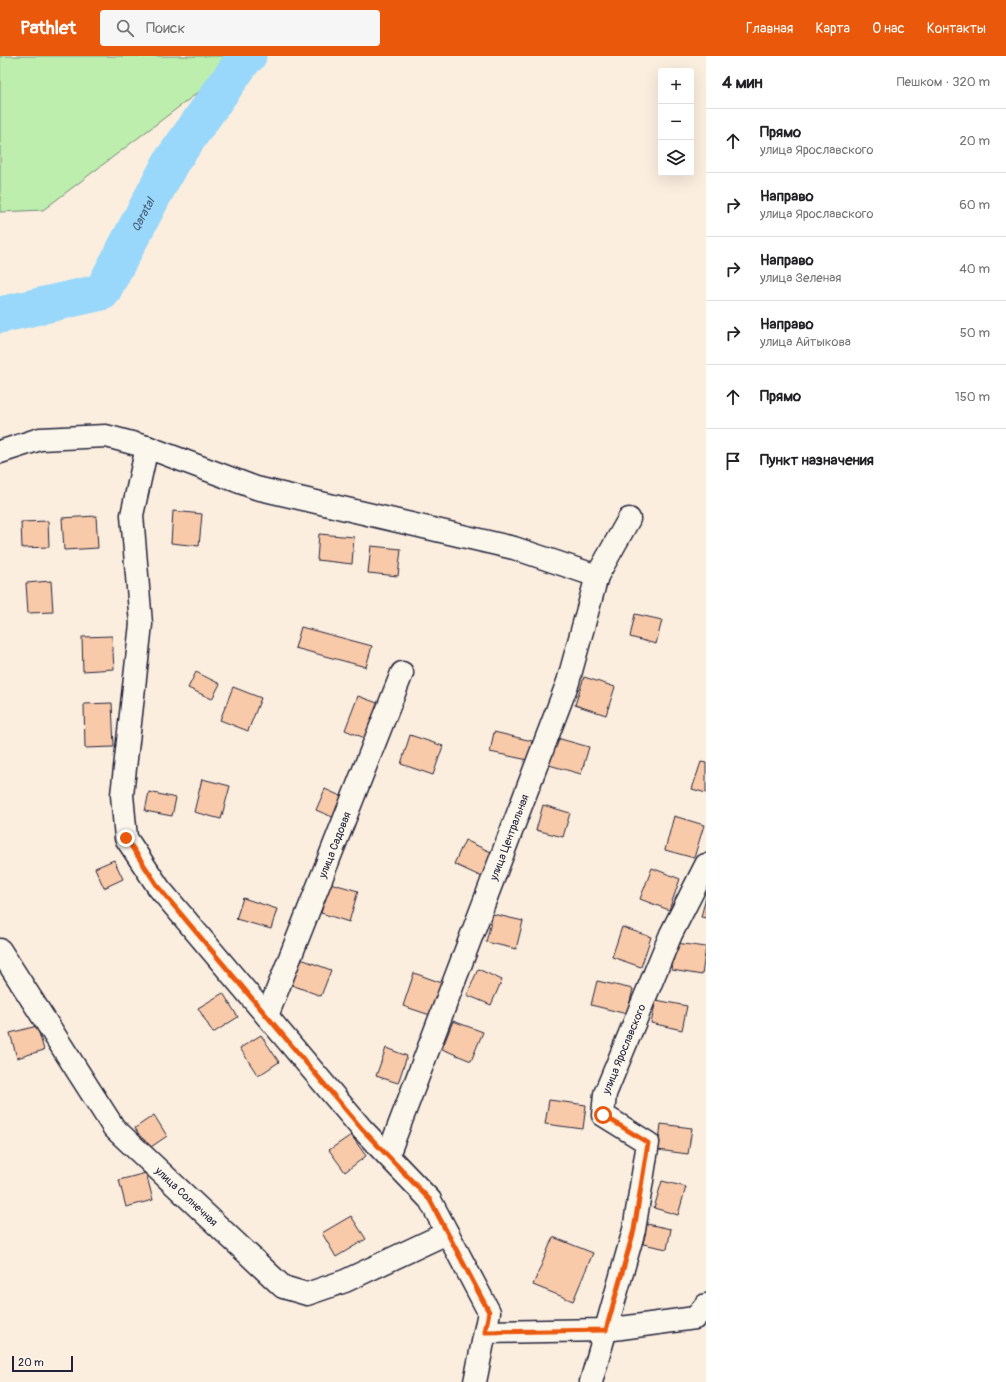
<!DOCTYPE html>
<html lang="ru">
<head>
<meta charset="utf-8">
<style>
  body { margin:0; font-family:Pangolin,sans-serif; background:#f6f6f6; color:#202124 }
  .controls { position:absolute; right:12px; top:12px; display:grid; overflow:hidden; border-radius:4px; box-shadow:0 4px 16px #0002 }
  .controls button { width:36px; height:36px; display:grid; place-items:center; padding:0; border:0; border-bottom:1px solid #e0e0e0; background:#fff; color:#202124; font:20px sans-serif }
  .scale { position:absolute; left:12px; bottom:10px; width:61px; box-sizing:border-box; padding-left:4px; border:2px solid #22223b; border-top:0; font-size:11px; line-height:14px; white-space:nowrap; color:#22223b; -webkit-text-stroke:3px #fbf7ec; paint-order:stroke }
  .stop { position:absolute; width:12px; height:12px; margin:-9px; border:3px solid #ea580c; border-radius:50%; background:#fff }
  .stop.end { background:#ea580c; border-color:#fff; box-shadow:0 1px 4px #0008 }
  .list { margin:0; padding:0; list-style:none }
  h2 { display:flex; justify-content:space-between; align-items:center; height:52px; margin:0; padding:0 16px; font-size:17px }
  h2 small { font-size:13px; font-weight:400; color:#757577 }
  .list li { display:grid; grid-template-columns:26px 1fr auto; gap:12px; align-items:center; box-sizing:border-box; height:64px; padding:0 16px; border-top:1px solid #e0e0e0 }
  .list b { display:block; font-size:15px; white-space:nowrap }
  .list p { margin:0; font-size:13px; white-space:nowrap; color:#757577 }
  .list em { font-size:13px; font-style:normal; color:#757577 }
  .icon { flex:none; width:22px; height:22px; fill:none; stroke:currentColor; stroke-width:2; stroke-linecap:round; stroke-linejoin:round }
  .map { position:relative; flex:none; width:706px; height:1326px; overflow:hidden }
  header { display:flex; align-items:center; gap:24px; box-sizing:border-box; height:56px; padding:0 20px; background:#ea580c; color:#fff }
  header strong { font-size:19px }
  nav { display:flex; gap:22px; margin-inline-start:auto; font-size:14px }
  .search { width:280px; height:36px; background:#f6f6f6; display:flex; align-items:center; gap:10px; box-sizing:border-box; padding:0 14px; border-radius:4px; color:#757577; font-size:15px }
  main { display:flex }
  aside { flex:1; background:#fff }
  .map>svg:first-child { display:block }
</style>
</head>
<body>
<header>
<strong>Pathlet</strong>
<div class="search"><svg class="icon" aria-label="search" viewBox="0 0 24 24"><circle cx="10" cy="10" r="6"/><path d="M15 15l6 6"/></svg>Поиск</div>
<nav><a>Главная</a><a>Карта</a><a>О нас</a><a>Контакты</a></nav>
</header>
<main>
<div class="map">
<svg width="706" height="1326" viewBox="0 0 706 1326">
  <rect width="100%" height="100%" fill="#fbeedf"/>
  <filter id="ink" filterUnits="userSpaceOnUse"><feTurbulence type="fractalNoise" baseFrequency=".025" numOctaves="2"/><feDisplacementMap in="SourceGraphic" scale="8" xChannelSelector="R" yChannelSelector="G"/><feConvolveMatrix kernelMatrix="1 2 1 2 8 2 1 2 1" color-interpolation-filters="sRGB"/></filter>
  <g filter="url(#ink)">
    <path fill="#bdeead" stroke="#708874" d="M0 0H246L43 154 0 156Z"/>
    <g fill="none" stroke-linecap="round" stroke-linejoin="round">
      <path stroke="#99d8fa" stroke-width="37" id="s1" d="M0 259 102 236 171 106 244 3 248 0"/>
    </g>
    <path fill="#f9caa9" stroke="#22223b" d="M173 455 202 458 199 490 171 487Z
      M96 460 98 492 64 494 62 462Z
      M48 465 49 491 22 492 21 466Z
      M319 478 354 481 352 508 317 504Z
      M371 490 401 493 398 520 368 517Z
      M51 525 53 556 28 557 26 527Z
      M635 558 662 564 656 588 630 581Z
      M301 571 372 590 366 611 295 592Z
      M112 580 114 613 83 615 82 581Z
      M196 616 220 628 212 643 188 632Z
      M584 621 615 631 606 659 575 649Z
      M233 631 261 642 248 675 220 664Z
      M358 640 380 648 367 683 345 674Z
      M112 647 114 691 85 692 84 648Z
      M494 676 532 685 528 704 490 696Z
      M410 679 443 690 433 719 401 708Z
      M557 682 589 691 581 718 549 709Z
      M701 706 706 707V737L692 733Z
      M202 723 230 730 221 763 194 756Z
      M325 733 345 742 337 763 316 754Z
      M149 736 176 742 172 760 145 755Z
      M543 749 570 757 563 781 536 774Z
      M674 760 704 769 694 802 665 794Z
      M465 784 493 797 482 821 454 808Z
      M114 804 123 823 104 832 95 812Z
      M652 812 680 823 669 854 640 843Z
      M330 827 358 835 349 866 321 857Z
      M706 841V862L701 861Z
      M243 842 277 853 271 873 236 863Z
      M493 858 523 865 516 893 486 886Z
      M622 871 651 881 641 911 612 901Z
      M676 887 706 891 702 919 672 914Z
      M301 903 331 914 321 940 292 929Z
      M478 913 502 924 491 949 467 939Z
      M414 917 442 927 430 959 403 950Z
      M597 925 633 933 627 958 591 949Z
      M223 937 238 961 213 977 198 952Z
      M656 944 687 950 682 974 651 967Z
      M453 965 483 976 471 1005 442 993Z
      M37 970 44 994 17 1002 10 977Z
      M261 979 279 1006 258 1020 240 992Z
      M386 992 407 1000 398 1027 376 1020Z
      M549 1044 586 1049 583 1073 545 1068Z
      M154 1059 167 1080 148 1093 135 1072Z
      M661 1068 692 1072 688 1098 658 1094Z
      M351 1079 366 1100 345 1116 329 1094Z
      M146 1117 153 1144 126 1151 119 1124Z
      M662 1125 686 1131 678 1159 654 1152Z
      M351 1160 366 1183 336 1201 322 1177Z
      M647 1168 671 1173 667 1193 643 1188Z
      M553 1181 593 1197 573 1245 533 1229Z"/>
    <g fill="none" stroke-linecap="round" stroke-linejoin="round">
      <defs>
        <g id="minor">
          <path d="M147 391 132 459 141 568 122 739 126 782 159 832 362 1073 430 1144 489 1256 475 1326"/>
          <path d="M0 396 40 383 106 380 147 391 256 432 514 492 597 520"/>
          <path id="s2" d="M0 894 114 1072 283 1231 307 1238 345 1225 447 1177"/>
          <path id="s3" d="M267 960 402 617"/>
          <path id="s4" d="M388 1099 568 626 597 520 629 463"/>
          <path d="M485 1276 606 1274 695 1262 706 1249"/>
          <path id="s5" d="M591 1326 634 1174 648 1087 603 1059 605 1038 671 878 706 809"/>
        </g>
      </defs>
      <use href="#minor" stroke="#22223b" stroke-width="25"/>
      <use href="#minor" stroke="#fbf7ec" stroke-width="22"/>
    </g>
  </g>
  <g fill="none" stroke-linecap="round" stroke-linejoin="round" filter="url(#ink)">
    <path stroke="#ea580c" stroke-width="5" d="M126 782 159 832 362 1073 430 1144 489 1256 485 1276 606 1274 634 1174 648 1087 603 1059"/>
  </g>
  <g text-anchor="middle" stroke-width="3.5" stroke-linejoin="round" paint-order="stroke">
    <g font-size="11" fill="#22223b" stroke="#fbf7ec">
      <text dy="4" stroke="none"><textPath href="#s4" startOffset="340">улица Центральная</textPath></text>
      <text dy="4" stroke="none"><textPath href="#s3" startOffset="184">улица Садовая</textPath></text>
      <text dy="4" stroke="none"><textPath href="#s5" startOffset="369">улица Ярославского</textPath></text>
      <text dy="4" stroke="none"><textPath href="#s2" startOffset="311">улица Солнечная</textPath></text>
    </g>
    <g font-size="12" font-style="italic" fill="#465974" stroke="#fbf7ec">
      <text dy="4" stroke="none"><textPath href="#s1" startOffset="192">Qaratal</textPath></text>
    </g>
  </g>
</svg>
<div class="controls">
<button>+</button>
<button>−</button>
<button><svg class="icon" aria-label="layers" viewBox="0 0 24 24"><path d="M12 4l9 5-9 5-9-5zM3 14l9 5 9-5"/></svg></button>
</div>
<div class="scale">20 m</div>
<div class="stop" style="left:603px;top:1059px"></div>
<div class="stop end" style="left:126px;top:782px"></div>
</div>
<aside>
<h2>4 мин<small>Пешком · 320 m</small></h2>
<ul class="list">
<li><svg class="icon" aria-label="ahead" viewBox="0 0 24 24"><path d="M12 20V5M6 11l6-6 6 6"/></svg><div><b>Прямо</b><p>улица Ярославского</p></div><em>20 m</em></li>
<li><svg class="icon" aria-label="right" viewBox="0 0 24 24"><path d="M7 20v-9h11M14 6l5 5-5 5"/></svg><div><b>Направо</b><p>улица Ярославского</p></div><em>60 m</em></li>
<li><svg class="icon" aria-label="right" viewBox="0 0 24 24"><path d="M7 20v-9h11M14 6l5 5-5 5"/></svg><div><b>Направо</b><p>улица Зеленая</p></div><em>40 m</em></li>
<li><svg class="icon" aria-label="right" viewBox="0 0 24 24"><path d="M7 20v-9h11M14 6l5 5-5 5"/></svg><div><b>Направо</b><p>улица Айтыкова</p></div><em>50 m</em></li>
<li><svg class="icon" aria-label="ahead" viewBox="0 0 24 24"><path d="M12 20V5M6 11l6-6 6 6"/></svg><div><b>Прямо</b></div><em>150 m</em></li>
<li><svg class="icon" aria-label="arrive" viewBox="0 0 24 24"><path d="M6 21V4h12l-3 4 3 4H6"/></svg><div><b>Пункт назначения</b></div></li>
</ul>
</aside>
</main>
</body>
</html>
